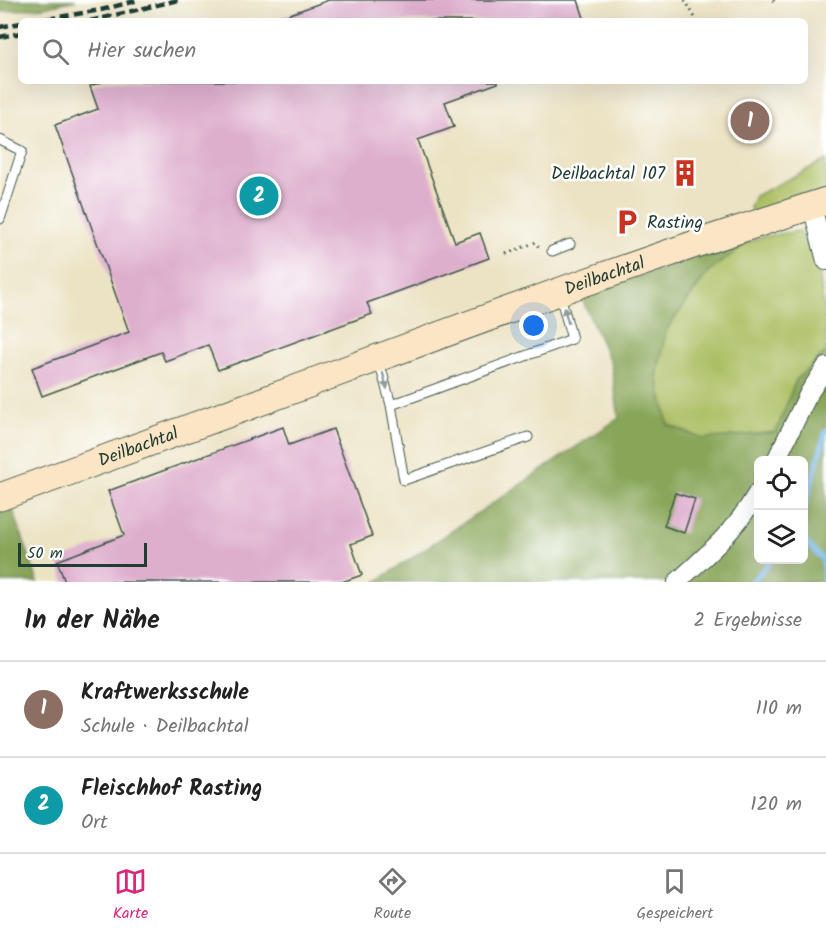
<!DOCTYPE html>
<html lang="de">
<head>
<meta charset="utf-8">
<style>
  body { margin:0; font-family:Kalam,sans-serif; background:#f6f6f6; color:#222 }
  .controls { position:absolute; right:18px; bottom:18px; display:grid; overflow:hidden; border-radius:9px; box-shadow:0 6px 24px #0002 }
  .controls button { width:54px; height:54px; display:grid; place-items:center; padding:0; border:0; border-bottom:2px solid #e0e0e0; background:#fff; color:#222; font:30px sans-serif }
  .scale { position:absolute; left:18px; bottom:15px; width:129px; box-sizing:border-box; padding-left:6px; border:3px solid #1f3d34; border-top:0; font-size:16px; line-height:21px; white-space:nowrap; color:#1f3d34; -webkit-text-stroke:4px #fff; paint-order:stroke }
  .you { position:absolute; left:534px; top:326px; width:21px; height:21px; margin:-15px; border:4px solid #fff; border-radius:50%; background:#1a73e8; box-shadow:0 0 0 9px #1a73e833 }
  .badge { display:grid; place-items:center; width:39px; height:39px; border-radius:50%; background:#db2777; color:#fff; font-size:20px; font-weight:700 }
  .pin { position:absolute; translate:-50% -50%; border:3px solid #fff; box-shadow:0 2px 6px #0006 }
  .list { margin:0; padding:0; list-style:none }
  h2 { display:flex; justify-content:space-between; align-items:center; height:78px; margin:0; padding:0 24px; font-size:26px }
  h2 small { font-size:20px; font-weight:400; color:#767676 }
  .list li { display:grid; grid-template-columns:39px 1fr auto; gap:18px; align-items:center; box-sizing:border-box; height:96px; padding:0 24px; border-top:2px solid #e0e0e0 }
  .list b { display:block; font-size:22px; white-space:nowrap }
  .list p { margin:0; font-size:20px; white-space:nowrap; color:#767676 }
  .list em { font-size:20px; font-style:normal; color:#767676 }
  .icon { flex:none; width:33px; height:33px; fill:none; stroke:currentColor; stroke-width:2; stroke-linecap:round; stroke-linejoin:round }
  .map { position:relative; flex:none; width:826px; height:582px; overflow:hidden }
  .search { position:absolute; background:#fff; box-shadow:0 6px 24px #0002; left:18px; right:18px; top:18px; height:66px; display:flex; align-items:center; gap:15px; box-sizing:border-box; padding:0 21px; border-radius:9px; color:#767676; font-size:22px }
  .sheet { height:270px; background:#fff }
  nav { display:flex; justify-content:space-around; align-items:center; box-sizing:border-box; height:84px; border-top:2px solid #e0e0e0; background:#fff; font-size:16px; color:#767676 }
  nav a { display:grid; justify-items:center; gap:3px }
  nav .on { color:#db2777 }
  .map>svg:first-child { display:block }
</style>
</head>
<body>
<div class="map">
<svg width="826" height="582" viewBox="0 0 826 582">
  <rect width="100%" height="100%" fill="#fff"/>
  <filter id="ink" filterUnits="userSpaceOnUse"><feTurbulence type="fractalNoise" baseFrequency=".0167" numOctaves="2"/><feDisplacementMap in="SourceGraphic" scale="12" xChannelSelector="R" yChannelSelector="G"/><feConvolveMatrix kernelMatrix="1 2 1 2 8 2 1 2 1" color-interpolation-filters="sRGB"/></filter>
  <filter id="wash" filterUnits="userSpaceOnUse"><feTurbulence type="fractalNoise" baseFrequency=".008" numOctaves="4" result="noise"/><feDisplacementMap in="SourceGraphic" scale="24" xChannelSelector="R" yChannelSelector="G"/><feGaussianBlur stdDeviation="1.35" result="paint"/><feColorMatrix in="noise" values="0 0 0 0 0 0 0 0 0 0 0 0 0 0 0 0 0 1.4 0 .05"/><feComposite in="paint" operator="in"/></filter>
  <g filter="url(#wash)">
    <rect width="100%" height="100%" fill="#ece3c4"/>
    <path fill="#abbe62" stroke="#657e4b" stroke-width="1.5" d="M826 160V196L756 218 750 208 755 196Z
      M800 231 819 271 826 326V352L796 380 776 432 703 440 668 425 657 376 666 330 709 271 747 243 760 237Z"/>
    <path fill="#88a558" stroke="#547146" stroke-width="1.5" fill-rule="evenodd" d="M0 0H76L44 7 0 12Z
      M747 243 709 271 666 330 657 376 668 425 703 439 776 432 796 380 826 352V582H376L619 418 611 364 582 299C635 275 692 258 747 243ZM758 460H804V560H758Z
      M10 501 38 582H0V506Z"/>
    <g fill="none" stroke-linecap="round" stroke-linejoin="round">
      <path stroke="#7bbef1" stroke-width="5" d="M804 509 826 431
        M804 540 823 560 824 582
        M752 582 771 560"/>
    </g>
    <g id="blocks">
      <path fill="#deafcd" d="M329 0H578L585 21H276V19Z
        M105 81H498V83L445 102 454 127 418 140 455 242 480 233 489 258 367 303 372 314 218 370 208 345 165 361 161 352 42 396 32 368 129 332 55 125 98 109 90 86Z
        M283 427 289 445 333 429 372 536 351 544 362 575 342 582H65L57 561 124 535 108 491Z
        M675 493 695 499 684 533 664 526Z"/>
    </g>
  </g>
  <g filter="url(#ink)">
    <use href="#blocks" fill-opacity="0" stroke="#3e564a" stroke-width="1.5"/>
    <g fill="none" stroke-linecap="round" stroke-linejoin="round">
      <defs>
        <path id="lane" d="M0 140 22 151 0 219
          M552 251 570 244
          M379 361 391 405 404 480 528 437
          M391 405 572 339 560 295"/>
        <path id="street" d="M812 206 826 261
          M776 460 809 393 826 367
          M677 582C708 554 737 529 758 492"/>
        <g id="secondary">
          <path id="s1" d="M315 381 566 289 704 241 826 201"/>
          <path id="s2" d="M0 497 309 384"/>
        </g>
      </defs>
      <use href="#lane" stroke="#3e564a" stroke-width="11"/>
      <use href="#street" stroke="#3e564a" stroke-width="20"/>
      <use href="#secondary" stroke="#3e564a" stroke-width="29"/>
      <path stroke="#3e564a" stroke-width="3" stroke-dasharray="1.5 4.5" stroke-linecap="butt" d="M685 0 697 21
        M773 0 774 2
        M506 254 536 242 539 248"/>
      <use href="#lane" stroke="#fff" stroke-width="9"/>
      <use href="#street" stroke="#fff" stroke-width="18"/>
      <use href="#secondary" stroke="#fce5c4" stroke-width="27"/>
      <path stroke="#1f3d34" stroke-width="4.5" stroke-dasharray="9 4.5" stroke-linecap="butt" d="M34 21 101 10 139 0
        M90 21 178 0
        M0 27 21 23
        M0 37 21 33"/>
    </g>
    <defs><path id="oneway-solid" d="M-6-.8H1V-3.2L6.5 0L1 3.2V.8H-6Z" transform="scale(1.5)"/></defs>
    <g fill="#8f9e9a">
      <use href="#oneway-solid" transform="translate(566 315) rotate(-105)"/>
      <use href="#oneway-solid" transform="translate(385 381) rotate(75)"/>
    </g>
  </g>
  <defs>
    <symbol id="building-bare" viewBox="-9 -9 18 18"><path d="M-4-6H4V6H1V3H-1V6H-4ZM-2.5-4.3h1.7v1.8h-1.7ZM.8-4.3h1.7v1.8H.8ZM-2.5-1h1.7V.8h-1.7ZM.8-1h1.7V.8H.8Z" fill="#c8321e" stroke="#fff" stroke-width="2.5" paint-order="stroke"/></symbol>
    <symbol id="parking-bare" viewBox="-9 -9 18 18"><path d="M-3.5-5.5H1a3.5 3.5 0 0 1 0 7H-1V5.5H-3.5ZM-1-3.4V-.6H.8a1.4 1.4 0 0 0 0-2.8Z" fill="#c8321e" stroke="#fff" stroke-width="2.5" paint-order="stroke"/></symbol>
  </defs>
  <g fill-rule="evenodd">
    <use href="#building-bare" x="666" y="154" width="38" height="38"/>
    <use href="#parking-bare" x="608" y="203" width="38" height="38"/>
  </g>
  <g text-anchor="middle" stroke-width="5" stroke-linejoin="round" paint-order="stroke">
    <g font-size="18" fill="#1f3d34" stroke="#fff" text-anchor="end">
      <text x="665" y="179">Deilbachtal 107</text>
      <text x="647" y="228" text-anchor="start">Rasting</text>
    </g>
    <g font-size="18" fill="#1f3d34" stroke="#fff">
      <text dy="6" stroke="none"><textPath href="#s1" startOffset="308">Deilbachtal</textPath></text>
      <text dy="6" stroke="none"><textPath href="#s2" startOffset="147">Deilbachtal</textPath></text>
    </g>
  </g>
</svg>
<div class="controls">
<button><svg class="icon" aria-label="locate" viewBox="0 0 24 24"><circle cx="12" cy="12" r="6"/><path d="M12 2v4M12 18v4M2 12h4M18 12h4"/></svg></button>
<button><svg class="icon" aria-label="layers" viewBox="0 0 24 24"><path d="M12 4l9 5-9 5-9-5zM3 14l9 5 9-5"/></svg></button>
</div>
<div class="scale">50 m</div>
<div class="you"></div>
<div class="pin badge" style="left:750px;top:121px;background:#8d6e63">1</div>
<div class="pin badge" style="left:259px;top:196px;background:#0f9aa8">2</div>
<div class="search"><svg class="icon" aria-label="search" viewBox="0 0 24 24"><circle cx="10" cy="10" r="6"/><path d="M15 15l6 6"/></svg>Hier suchen</div>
</div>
<section class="sheet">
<h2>In der Nähe<small>2 Ergebnisse</small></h2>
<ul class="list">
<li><span class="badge" style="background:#8d6e63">1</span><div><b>Kraftwerksschule</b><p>Schule · Deilbachtal</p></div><em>110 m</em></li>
<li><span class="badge" style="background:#0f9aa8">2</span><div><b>Fleischhof Rasting</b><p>Ort</p></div><em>120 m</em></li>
</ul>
</section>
<nav>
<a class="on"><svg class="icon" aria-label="map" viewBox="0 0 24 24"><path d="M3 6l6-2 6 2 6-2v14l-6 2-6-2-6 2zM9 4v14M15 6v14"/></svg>Karte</a>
<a><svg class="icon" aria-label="directions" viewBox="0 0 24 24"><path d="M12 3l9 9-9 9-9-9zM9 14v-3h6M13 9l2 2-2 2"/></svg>Route</a>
<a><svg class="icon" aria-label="saved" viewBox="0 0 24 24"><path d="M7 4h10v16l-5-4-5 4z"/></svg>Gespeichert</a>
</nav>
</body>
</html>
